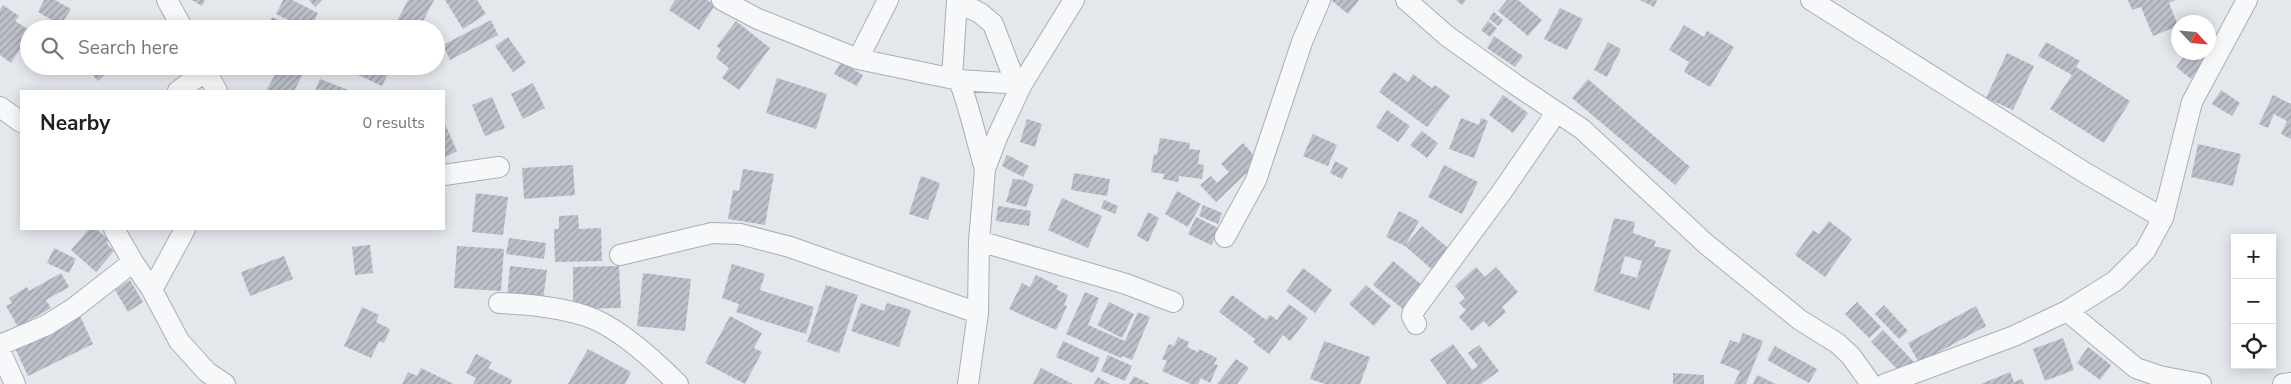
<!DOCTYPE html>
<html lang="en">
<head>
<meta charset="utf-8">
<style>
  body { margin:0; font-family:"Nunito Sans",sans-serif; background:#f6f6f6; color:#222 }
  .controls { position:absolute; right:15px; bottom:15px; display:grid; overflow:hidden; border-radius:0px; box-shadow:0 2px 12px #0003 }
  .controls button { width:45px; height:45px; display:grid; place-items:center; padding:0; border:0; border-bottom:1px solid #e0e0e0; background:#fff; color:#222; font:25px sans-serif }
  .compass { position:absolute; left:2171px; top:15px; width:45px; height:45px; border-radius:50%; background:#fff; box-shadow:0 2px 12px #0003; rotate:116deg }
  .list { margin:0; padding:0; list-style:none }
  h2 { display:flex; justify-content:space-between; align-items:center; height:65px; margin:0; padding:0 20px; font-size:21px }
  h2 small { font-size:16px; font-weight:400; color:#767676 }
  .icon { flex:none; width:28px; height:28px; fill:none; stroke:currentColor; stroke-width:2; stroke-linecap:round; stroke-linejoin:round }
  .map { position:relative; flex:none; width:2291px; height:384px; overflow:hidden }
  .search { position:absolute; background:#fff; box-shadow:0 2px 12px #0003; left:20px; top:20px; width:425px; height:55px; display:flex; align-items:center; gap:12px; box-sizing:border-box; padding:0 18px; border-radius:28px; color:#767676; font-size:19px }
  .panel { position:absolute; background:#fff; box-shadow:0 2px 12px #0003; left:20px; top:90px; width:425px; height:140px; border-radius:0px }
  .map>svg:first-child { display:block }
</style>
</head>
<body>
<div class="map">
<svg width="2291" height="384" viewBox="0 0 2291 384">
  <defs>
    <pattern id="building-hatch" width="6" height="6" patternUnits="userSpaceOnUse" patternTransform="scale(1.25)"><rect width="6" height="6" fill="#bbc0ca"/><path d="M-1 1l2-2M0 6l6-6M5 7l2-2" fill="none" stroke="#989da6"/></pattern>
  </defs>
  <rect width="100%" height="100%" fill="#e4e7ec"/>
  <path fill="url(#building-hatch)" fill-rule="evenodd" d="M44 0H55L71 9 61 25 38 12Z
    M192 0H205L202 6Z
    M283 0H292L318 13 310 29H295L297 24 276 14Z
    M309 0H322L315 7Z
    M408 0H434L419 29H406L396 23Z
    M445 0H477L486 14 463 29Z
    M675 0H707L715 5 699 30 669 10Z
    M1331 0H1359L1348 14Z
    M1456 0H1466L1462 5Z
    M1507 0H1518L1542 20 1528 36 1498 11Z
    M1640 0H1657L1654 7Z
    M2128 0H2175L2169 3 2178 26 2153 36 2141 7 2132 10Z
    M3 5 19 16 15 21 29 30V35L11 63 0 55V10Z
    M1560 8 1583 19 1567 50 1544 39Z
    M1494 12 1503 20 1498 26 1489 19Z
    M272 17 293 27V29H266Z
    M491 20 498 35 450 60 443 45Z
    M736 21 770 48 739 90 722 78 729 68 716 58 721 50 717 46Z
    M1488 21 1497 28 1490 37 1481 30Z
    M1684 25 1704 37 1707 31 1734 47 1710 87 1684 72 1689 62 1669 50Z
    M1494 36 1523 56 1515 67 1487 48Z
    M508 37 526 63 513 72 495 46Z
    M1608 42 1621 49 1607 77 1594 70Z
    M2046 42 2080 61 2076 67 2130 101 2104 143 2050 109 2072 75 2038 56Z
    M2187 52H2198L2206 59 2191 79 2176 67Z
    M2007 53 2034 66 2013 110 1986 98Z
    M841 62 863 75 857 86 834 74Z
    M85 66H114L98 81Z
    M280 66H307L294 91H271L267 89Z
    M354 66H389L391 67 382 86 352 72Z
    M1394 72 1408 82 1413 74 1432 88 1435 85 1450 96 1427 127 1379 92Z
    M777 78 827 94 816 129 766 113Z
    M320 79 351 91H315Z
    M1588 79 1690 167 1675 185 1572 98Z
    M533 83 545 108 523 119 511 94Z
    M2221 90 2240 103 2232 116 2212 104Z
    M1503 95 1528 113 1513 133 1489 115Z
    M2273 95 2291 104V139L2281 134 2287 121 2274 114 2268 128 2259 124Z
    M492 97 505 128 485 136 472 105Z
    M1387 110 1410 126 1398 142 1376 127Z
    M1461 118 1479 125 1481 118 1488 121 1474 158 1449 149Z
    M1027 119 1042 124 1035 147 1020 142Z
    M444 122 457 151 444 158Z
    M1422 131 1438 143 1427 158 1410 145Z
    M1313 134 1337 145 1328 166 1303 156Z
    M1160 138 1190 143 1189 149 1200 150 1198 164 1204 165 1202 179 1179 176 1178 182 1163 179 1164 174 1151 172 1154 154 1157 155Z
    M1243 143 1259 161 1216 202 1200 185 1211 176 1217 183 1229 172 1221 164Z
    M2198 144 2241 154 2233 186 2191 177Z
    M1007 155 1029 166 1023 177 1002 166Z
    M1335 161 1348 168 1342 179 1330 173Z
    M573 165 575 195 524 199 522 168Z
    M1444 165 1478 182 1462 214 1428 197Z
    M743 169 774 174 765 225 728 219 733 190 739 191Z
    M1074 173 1110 179 1107 196 1071 190Z
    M921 176 940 183 928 220 909 214Z
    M1013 179 1024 180 1034 185 1026 207 1006 202Z
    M1177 191 1201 204 1188 227 1165 214Z
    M476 193 508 197 503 235 472 232Z
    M1062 198 1102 216 1088 248 1048 230Z
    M1104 200 1118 206 1115 214 1101 208Z
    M1203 205 1222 213 1218 224 1199 216Z
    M998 206 1031 211 1029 226 996 221Z
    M1399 211 1419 221 1405 246 1422 226 1453 252 1436 273 1405 246 1386 237Z
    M1148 212 1159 218 1148 242 1137 236Z
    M578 215 579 229 601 228 602 261 555 262 554 229H559V216Z
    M1196 217 1220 229 1211 245 1188 234Z
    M1614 218 1635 222 1633 233 1656 241 1654 246 1671 250 1649 310 1594 291ZM1625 256 1642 261 1637 278 1620 273Z
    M1829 221 1852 239 1825 277 1795 255 1813 230 1819 234Z
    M89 229H96L109 240 107 244 114 251 96 272 71 250Z
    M509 238 546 243 544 259 506 254Z
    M370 245 373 273 355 275 352 247Z
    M457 246 504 249 501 291 454 288Z
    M54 248 76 259 69 273 47 263Z
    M284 256 293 279 250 296 241 272Z
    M1393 261 1422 285 1403 309 1373 285Z
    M732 264 765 274 760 290 814 307 806 334 736 312 739 304 722 298Z
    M510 266 547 270 543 300 507 297Z
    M619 266 621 308 573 309V267Z
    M1476 267 1485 277 1496 267 1518 292 1502 307 1506 312 1489 327 1484 321 1472 331 1459 317 1466 310 1459 303 1465 298 1455 286Z
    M1303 268 1332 290 1315 313 1286 291Z
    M61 273 69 287 46 300 51 308 18 327 6 306 12 303 9 298 27 287 29 291Z
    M643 273 691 279 685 331 637 326Z
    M1036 275 1058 286 1056 289 1068 295 1064 305 1067 306 1056 330 1009 309 1022 283 1030 287Z
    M130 280 143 302 128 312 115 290Z
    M826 285 858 295 839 353 807 342Z
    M1366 285 1391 306 1374 326 1349 304Z
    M1085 292 1099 298 1088 325 1125 341 1138 312 1150 317 1132 360 1122 356 1121 358 1066 334Z
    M1232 295 1266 320 1270 315 1277 320 1289 304 1308 318 1290 341 1283 335 1269 354 1253 342 1255 339 1219 312Z
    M1109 302 1134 314 1122 338 1097 325Z
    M1857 302 1881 327 1869 338 1845 314Z
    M861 303 884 311 887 303 911 310 899 347 851 331Z
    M1884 305 1908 331 1899 339 1875 314Z
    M1976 306 1986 326 1919 363 1908 343Z
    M362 307 379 315 376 322 390 329 384 343 379 341 371 358 344 346Z
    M80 316 93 344 28 376 15 348Z
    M730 316 762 333 754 348 762 352 745 384 705 363Z
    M1883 330 1915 363 1903 375 1871 342Z
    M1743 333 1763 341 1746 384H1734L1740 371 1720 363 1730 340 1739 343Z
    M1178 337 1189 342 1187 347 1198 352 1199 349 1217 358 1214 364 1218 365 1210 383 1201 378 1198 384H1191L1162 371 1167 361 1162 359 1169 344 1174 346Z
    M2063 338 2074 370 2045 381 2033 349Z
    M1063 341 1100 358 1093 373 1056 357Z
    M1324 341 1370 357 1360 384H1325L1310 379Z
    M1453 344 1472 370 1478 366 1468 353 1479 345 1499 371 1481 384H1447L1430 360Z
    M1775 346 1817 369 1809 383 1767 360Z
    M2088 347 2111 365 2100 380 2077 363Z
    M588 349 631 372 625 384H568Z
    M476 354 492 362 488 368 512 380 510 384H473L476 378 466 373Z
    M1108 355 1132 366 1125 381 1101 371Z
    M1236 359 1249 368 1237 384H1217Z
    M421 368 454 384H402L408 372 417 376Z
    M1041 368 1073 384H1033Z
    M2010 372 2014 382 2022 379 2024 384H1981Z
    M1673 373 1704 375V384H1673Z
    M1757 375 1776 384H1753Z
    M1134 376 1150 384H1129Z
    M1098 377 1110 384H1094Z"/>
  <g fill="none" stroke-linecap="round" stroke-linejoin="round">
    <defs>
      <path id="minor" d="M167 0 183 29
        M722 0 758 19 858 59 959 80 1022 84
        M1406 0 1447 36 1516 85 1582 129 1706 244 1800 320 1837 343 1851 356 1871 384
        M1811 0 2087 174 2163 218
        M958 2 980 13 993 24 1016 84
        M858 59 888 0
        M203 66 217 91
        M952 78 957 0
        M959 80C970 109 976 139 985 169
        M178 91 206 71
        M0 107 21 122
        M444 175 499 167
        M114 229 133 262 152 290 179 341 207 372 225 384
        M1225 237 1256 180 1302 42 1320 0
        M979 241 1126 284 1173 302
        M620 255 712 233 740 234 790 247 978 313
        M152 290 185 229
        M499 303C529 304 558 307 586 316 617 326 655 361 678 384
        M2067 311 2136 368 2159 376 2201 384
        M1416 324 1412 316 1413 312 1501 193 1556 113
        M0 345 47 325 74 308 133 262
        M0 351 15 384
        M968 384 978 313 979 241 985 169 998 135 1022 84 1074 0
        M1885 384 2014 336 2067 311 2115 281 2145 251 2163 218 2192 102 2247 0
        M2283 384 2291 383"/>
    </defs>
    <use href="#minor" stroke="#a9aeb7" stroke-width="22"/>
    <use href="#minor" stroke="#f7f8fa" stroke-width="20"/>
  </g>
</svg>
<div class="controls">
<button>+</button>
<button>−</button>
<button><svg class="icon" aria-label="locate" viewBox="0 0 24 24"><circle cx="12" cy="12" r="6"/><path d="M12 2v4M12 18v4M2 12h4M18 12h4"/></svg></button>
</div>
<svg class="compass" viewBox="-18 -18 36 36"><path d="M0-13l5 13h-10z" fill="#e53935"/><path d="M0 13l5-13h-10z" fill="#767676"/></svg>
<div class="search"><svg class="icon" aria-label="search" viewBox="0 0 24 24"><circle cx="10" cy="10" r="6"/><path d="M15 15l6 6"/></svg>Search here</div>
<section class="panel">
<h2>Nearby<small>0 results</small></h2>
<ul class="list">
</ul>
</section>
</div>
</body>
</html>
